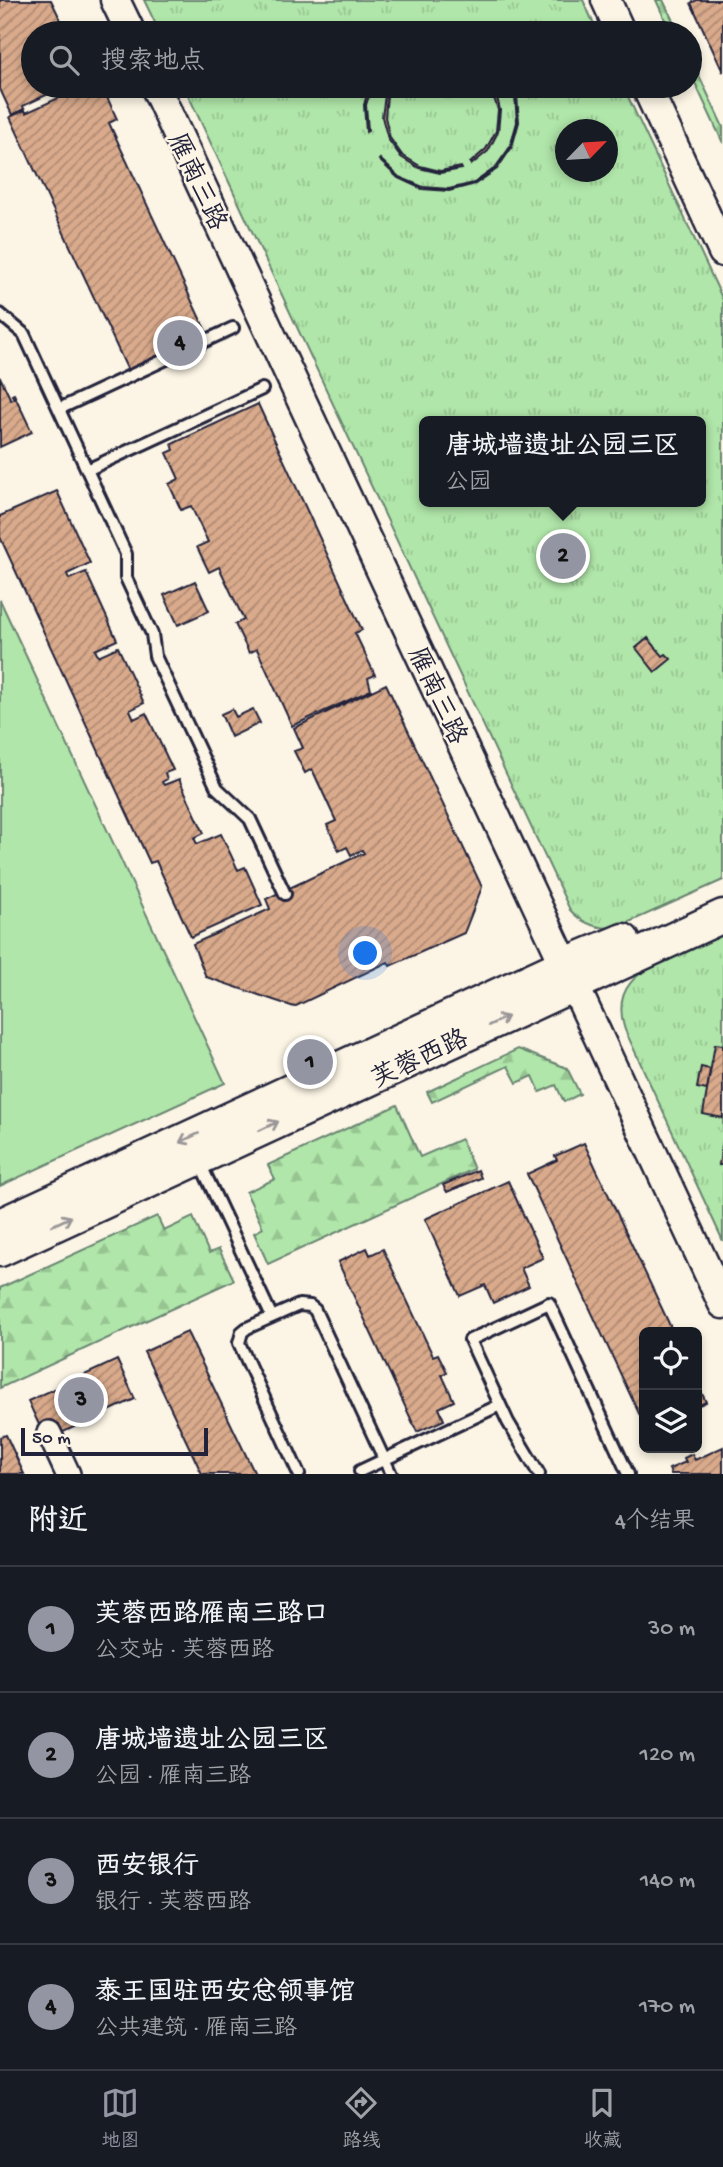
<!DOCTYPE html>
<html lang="zh">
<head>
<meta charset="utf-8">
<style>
  body { margin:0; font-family:"Gochi Hand","LXGW WenKai TC",sans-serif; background:#242831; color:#f1f3f6 }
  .controls { position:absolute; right:21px; bottom:21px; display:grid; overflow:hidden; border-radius:10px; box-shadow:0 4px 10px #0003 }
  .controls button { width:63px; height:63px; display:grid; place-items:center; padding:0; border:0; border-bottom:2px solid #363941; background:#171b24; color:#f1f3f6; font:35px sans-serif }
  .compass { position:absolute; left:555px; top:119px; width:63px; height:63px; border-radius:50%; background:#171b24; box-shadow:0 4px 10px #0003; rotate:65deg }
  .scale { position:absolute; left:21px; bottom:18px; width:187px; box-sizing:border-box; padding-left:7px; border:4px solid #22223b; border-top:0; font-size:19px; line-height:24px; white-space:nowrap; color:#22223b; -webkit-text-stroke:5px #fcf5e5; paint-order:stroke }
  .you { position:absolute; left:366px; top:954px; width:24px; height:24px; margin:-18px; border:5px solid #fff; border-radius:50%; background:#1a73e8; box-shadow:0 0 0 10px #1a73e833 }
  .badge { display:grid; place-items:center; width:46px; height:46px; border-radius:50%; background:#9495a2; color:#111; font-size:23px; font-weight:700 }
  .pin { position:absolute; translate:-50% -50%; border:4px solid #fff; box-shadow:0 2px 7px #0006 }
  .popup { position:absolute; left:419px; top:416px; width:287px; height:91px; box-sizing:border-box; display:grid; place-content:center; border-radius:10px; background:#171b24; filter:drop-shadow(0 2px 5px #0005); font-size:23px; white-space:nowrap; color:#9ea1a6 }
  .popup b { font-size:26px; color:#f1f3f6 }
  .popup::after { content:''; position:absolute; left:50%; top:100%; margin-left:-14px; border:14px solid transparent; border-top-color:#171b24 }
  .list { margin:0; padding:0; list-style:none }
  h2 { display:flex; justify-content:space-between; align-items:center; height:91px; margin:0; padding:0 28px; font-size:30px }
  h2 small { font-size:23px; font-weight:400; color:#9ea1a6 }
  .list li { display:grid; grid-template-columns:46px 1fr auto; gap:21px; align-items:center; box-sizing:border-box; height:126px; padding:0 28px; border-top:2px solid #363941 }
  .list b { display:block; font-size:26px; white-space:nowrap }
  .list p { margin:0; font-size:23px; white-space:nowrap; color:#9ea1a6 }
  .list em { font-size:23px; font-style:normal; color:#9ea1a6 }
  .icon { flex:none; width:38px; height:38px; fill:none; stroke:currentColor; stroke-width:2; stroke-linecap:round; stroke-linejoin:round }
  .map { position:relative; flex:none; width:723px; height:1474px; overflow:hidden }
  .search { position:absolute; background:#171b24; box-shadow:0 4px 10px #0003; left:21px; right:21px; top:21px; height:77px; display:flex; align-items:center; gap:18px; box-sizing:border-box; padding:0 24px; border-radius:38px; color:#9ea1a6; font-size:26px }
  .sheet { height:595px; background:#171b24 }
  nav { display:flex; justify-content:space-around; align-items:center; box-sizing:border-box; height:98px; border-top:2px solid #363941; background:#171b24; font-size:19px; color:#9ea1a6 }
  nav a { display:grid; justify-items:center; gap:4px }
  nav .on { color:#9495a2 }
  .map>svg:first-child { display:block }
</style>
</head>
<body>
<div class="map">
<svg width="723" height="1474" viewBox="0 0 723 1474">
  <defs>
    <pattern id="forest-firs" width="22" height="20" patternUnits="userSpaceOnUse" patternTransform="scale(1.75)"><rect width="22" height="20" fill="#b0e6a9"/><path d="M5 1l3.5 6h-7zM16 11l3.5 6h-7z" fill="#97c592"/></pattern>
    <pattern id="park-tufts" width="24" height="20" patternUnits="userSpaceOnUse" patternTransform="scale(1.75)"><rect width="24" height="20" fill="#b0e6a9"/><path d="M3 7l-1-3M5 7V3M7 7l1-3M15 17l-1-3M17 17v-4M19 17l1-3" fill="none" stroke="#97c592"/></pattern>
    <pattern id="building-hatch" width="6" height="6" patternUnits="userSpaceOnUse" patternTransform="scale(1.75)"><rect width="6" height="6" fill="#d9aa8b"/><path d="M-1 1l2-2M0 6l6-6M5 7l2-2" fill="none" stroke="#b08a73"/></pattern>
  </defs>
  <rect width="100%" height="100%" fill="#fcf5e5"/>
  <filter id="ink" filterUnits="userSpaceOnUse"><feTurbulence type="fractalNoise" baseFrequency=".0143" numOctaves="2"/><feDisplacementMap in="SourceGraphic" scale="14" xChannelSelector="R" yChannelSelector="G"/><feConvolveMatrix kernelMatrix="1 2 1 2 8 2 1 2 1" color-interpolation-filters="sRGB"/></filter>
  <g filter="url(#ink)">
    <path fill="#b0e6a9" stroke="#698472" stroke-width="2" d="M0 600 225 1083 0 1186Z"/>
    <path fill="url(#forest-firs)" stroke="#698472" stroke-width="2" d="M656 0H663L679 33H671Z
      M690 56 723 127V143L690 72Z
      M518 1049 567 1068 580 1094 564 1102 556 1085 540 1092 533 1076 517 1083 508 1066 432 1102 427 1092Z
      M397 1105 420 1157 461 1139 474 1169 268 1264 254 1233 263 1228 246 1192 275 1179 268 1165Z
      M157 1216 164 1231 193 1217 209 1253 219 1249 234 1280 0 1388V1288Z"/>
    <path fill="url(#park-tufts)" stroke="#698472" stroke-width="2" fill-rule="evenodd" d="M144 0H583L598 33H160Z
      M184 86H623L723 300V880L618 927C599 930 583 924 570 910ZM566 130H608V172H566ZM425 421H701V502H425Z
      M723 933V1241L625 1030C611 987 638 972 672 956 689 948 706 941 723 933Z"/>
    <path fill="url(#building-hatch)" stroke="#22223b" stroke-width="2" d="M0 0H51L67 33H33V86H65L23 106 24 109 12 115 0 89Z
      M697 0H723V72L691 3Z
      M77 86H102L117 119 109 123 209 338 205 340 208 346 159 368 156 363 130 375 10 117 25 110 26 113 76 90 74 87Z
      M369 86H372L366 105 368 131 366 132 364 105Z
      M390 86H393L387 96 385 117 390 138 402 155 420 166 440 171 461 167 462 169 440 173 419 168 401 157 388 139 382 117 385 95Z
      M490 86 495 89 500 110 498 132 488 151 471 165 470 163 486 149 496 131 498 110Z
      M517 95 519 122 512 147 497 169 475 184 449 191 422 189 398 178 379 160 380 159 399 177 423 187 449 189 474 183 495 168 510 147 517 122 515 96Z
      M0 377 11 400 14 399 12 395 14 394 32 432 0 447Z
      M258 404 362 630 355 633 375 675 368 678 371 690 292 726 257 649 249 653 235 624 244 620 219 567 209 572 197 547 208 542 191 506 181 510 169 484 179 479 167 453 174 450 172 444Z
      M57 491 90 563 67 574 69 579 86 572 117 640 95 650 98 656 118 647 144 703 130 710 134 719 146 713 173 770 165 773 167 779 162 782 164 785 179 779 204 833 194 838 197 844 221 834 238 870 245 867 262 905 191 937 156 861 150 863 0 537V516Z
      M195 581 209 611 178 625 164 595Z
      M648 638 663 656 666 654 671 659 655 672 636 648Z
      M386 684 482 887 464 933 390 966 388 962 294 1007 206 977 193 944 270 909 266 899 364 853 362 850 351 855 347 847 339 851 327 825 336 821 312 769 305 773 294 751 303 748 294 728Z
      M232 709 236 717 253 709 260 723 231 737 221 714Z
      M715 1044 723 1045V1118L703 1114Z
      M701 1067 710 1069 707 1090 697 1088Z
      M723 1140V1165H719Z
      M584 1143 673 1332H644V1419L642 1420 527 1174 557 1160 555 1156Z
      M478 1170 481 1178 447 1192 443 1185Z
      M508 1181 543 1258 521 1268 529 1286 493 1303 485 1285 460 1296 425 1219Z
      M367 1248 370 1255 383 1249 433 1356 438 1354 447 1372 442 1375 454 1401 439 1408 444 1420 417 1432 338 1262Z
      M187 1332 255 1474H202L144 1352Z
      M117 1360 135 1399 46 1440 28 1401Z
      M697 1383 706 1402 697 1406Z
      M6 1435 24 1474H0V1437Z
      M723 1447V1474H671L669 1469 686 1462 684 1458 692 1454 695 1460Z"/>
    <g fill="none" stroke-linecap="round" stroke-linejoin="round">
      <defs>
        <path id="service" d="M0 314 24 334 126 554V578L152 634 155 656 217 788 250 819 285 894
          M59 409 233 328
          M87 470 262 389
          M199 1161 272 1317
          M360 1471 500 1405
          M299 1474 239 1343 242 1332 247 1328 299 1305 310 1306 315 1310 391 1474
          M539 1474 508 1422 470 1340 549 1303 628 1474"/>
        <path id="minor" d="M49 1433 68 1474"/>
        <path id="tertiary" d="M115 0 131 33
          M606 0 621 33
          M155 86 723 1304
          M646 86 723 252"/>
        <path id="secondary" d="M0 1225 565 964 623 940
          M0 1250 723 916"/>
      </defs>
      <use href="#service" stroke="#22223b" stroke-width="16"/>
      <use href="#minor" stroke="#22223b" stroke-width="28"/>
      <use href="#tertiary" stroke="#22223b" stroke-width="33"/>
      <use href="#secondary" stroke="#22223b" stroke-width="37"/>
      <use href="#service" stroke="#fcf5e5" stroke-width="10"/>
      <use href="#minor" stroke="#fcf5e5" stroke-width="23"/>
      <use href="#tertiary" stroke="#fcf5e5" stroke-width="28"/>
      <use href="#secondary" stroke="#fcf5e5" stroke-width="32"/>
    </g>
    <defs><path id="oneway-shaft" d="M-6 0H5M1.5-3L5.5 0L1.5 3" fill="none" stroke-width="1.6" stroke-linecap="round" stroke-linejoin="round" transform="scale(1.75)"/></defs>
    <g stroke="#9a9698">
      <use href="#oneway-shaft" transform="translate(498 1021) rotate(-25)"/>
      <use href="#oneway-shaft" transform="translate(269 1126) rotate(-25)"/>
      <use href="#oneway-shaft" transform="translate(189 1138) rotate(155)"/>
      <use href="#oneway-shaft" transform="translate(62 1221) rotate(-25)"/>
    </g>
  </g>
  <g text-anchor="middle" stroke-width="5" stroke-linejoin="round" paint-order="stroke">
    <g font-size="26" fill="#22223b" stroke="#fcf5e5">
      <text transform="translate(199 181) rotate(65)" y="9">雁南三路</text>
      <text transform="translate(439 695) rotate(65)" y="9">雁南三路</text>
      <text transform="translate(419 1057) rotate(-25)" y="9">芙蓉西路</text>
    </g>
  </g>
</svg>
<div class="controls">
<button><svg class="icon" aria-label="locate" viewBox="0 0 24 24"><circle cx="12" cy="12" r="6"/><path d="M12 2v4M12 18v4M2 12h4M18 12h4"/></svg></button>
<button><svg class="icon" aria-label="layers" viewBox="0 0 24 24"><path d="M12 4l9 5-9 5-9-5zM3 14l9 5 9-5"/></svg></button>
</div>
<svg class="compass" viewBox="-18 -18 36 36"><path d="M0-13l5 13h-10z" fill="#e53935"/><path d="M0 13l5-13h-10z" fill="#9ea1a6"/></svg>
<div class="scale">50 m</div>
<div class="you"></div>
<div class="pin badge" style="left:310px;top:1062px">1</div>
<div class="pin badge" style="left:563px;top:556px">2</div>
<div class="popup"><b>唐城墙遗址公园三区</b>公园</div>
<div class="pin badge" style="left:81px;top:1400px">3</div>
<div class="pin badge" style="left:180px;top:343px">4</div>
<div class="search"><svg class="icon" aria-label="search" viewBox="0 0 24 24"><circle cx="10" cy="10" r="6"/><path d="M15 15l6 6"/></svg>搜索地点</div>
</div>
<section class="sheet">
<h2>附近<small>4个结果</small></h2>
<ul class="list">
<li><span class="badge">1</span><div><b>芙蓉西路雁南三路口</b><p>公交站 · 芙蓉西路</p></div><em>30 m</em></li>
<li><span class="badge">2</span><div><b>唐城墙遗址公园三区</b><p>公园 · 雁南三路</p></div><em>120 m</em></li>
<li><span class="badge">3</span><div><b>西安银行</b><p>银行 · 芙蓉西路</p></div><em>140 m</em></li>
<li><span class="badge">4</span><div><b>泰王国驻西安总领事馆</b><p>公共建筑 · 雁南三路</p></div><em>170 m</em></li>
</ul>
</section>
<nav>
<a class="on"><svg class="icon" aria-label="map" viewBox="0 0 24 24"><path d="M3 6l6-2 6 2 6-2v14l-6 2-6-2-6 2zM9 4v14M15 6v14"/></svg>地图</a>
<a><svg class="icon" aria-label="directions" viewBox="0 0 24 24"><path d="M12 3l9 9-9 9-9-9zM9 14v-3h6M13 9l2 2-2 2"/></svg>路线</a>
<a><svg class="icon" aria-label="saved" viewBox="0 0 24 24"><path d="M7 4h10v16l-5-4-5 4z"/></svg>收藏</a>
</nav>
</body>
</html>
